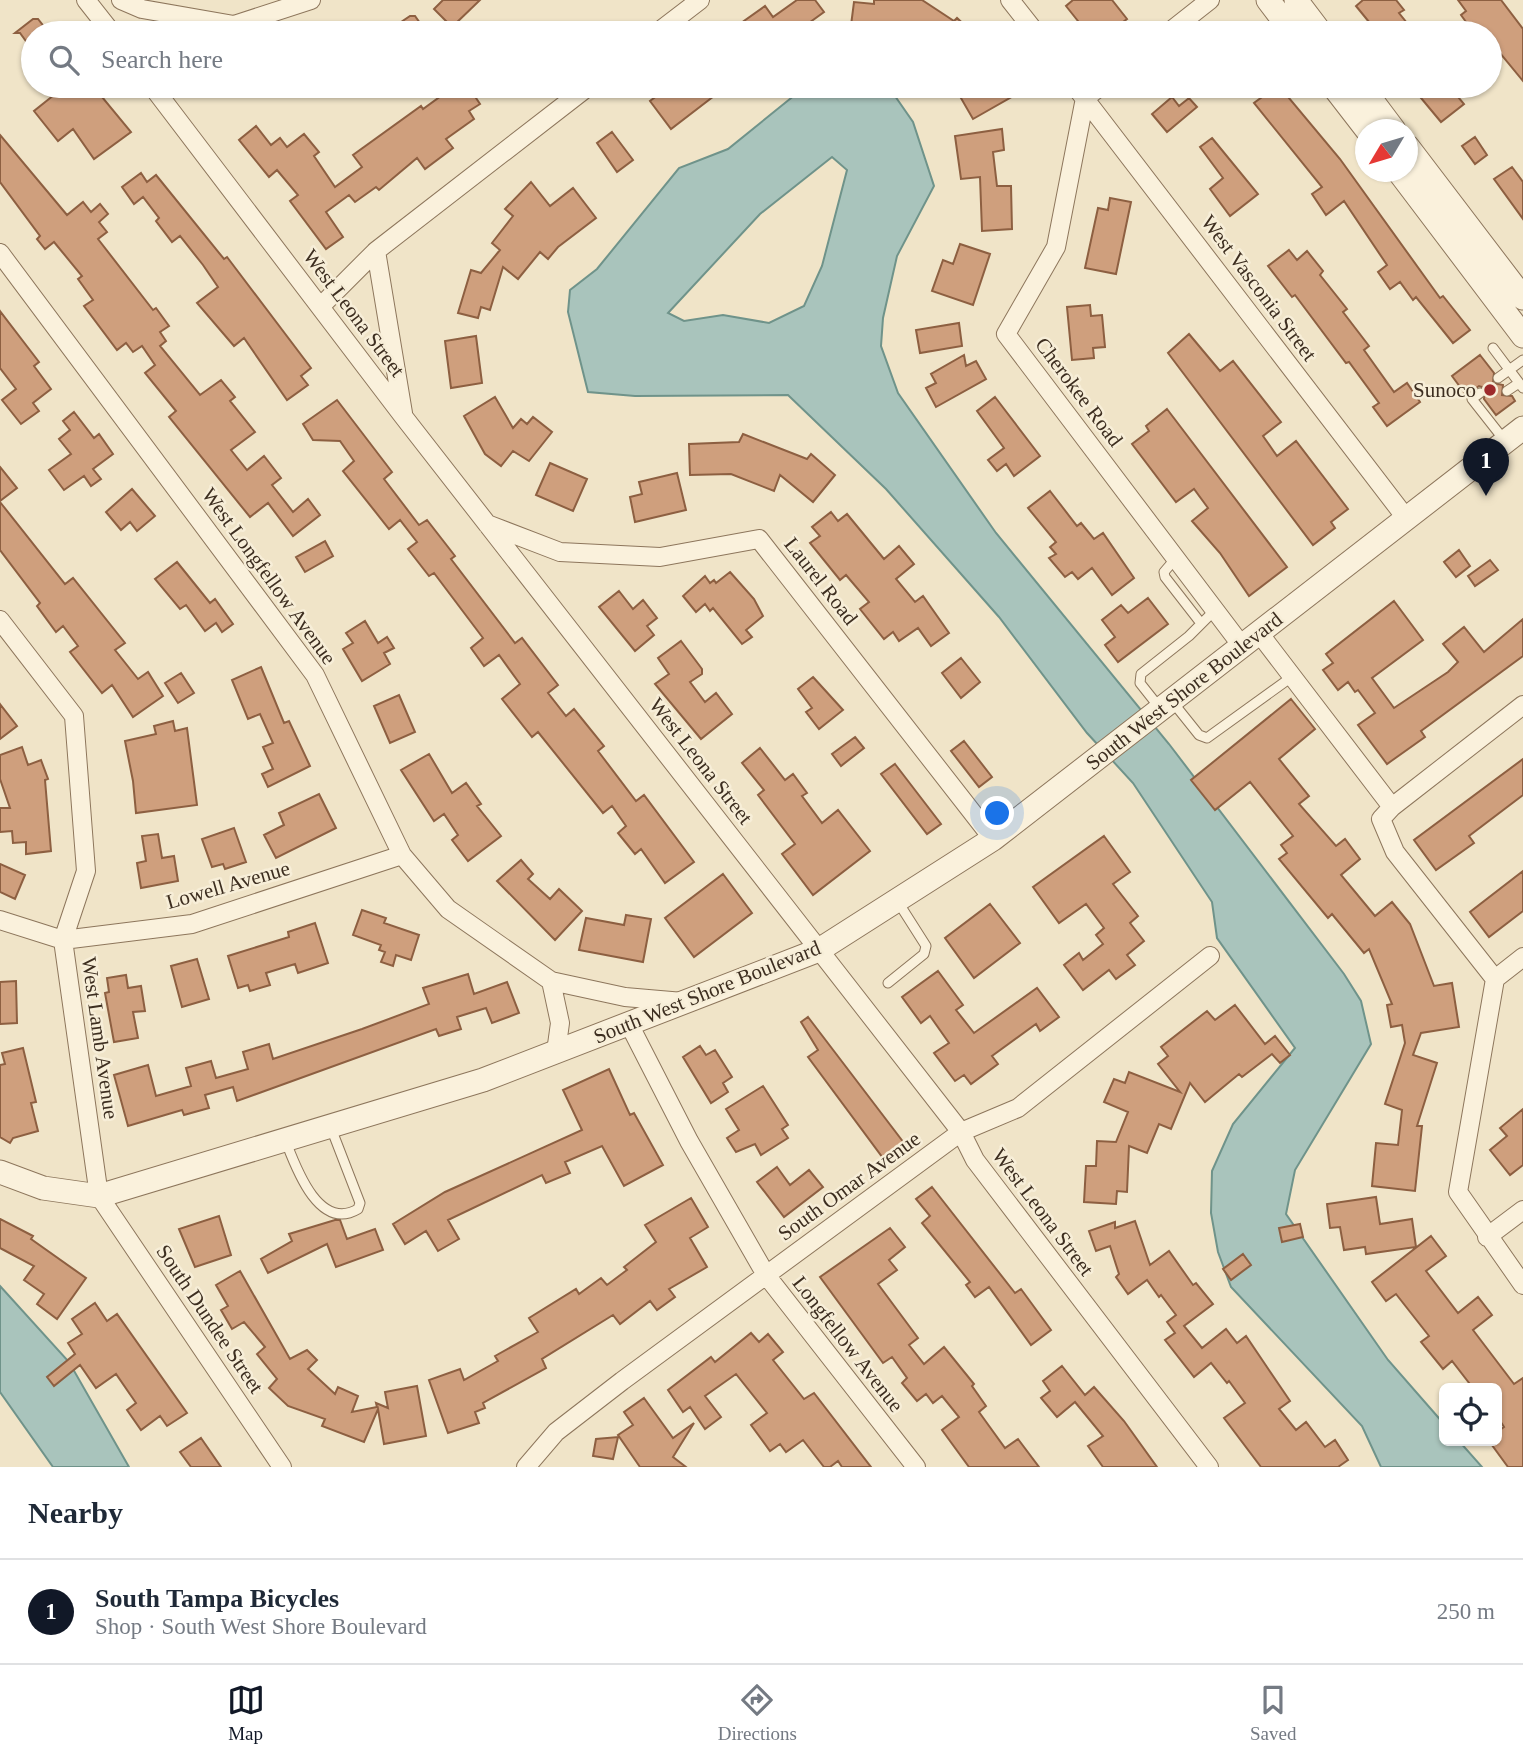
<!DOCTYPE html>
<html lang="en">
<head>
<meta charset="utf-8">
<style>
  body { margin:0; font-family:"Times New Roman",serif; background:#f2f2f3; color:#1f2937 }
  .controls { position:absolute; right:21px; bottom:21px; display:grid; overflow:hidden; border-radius:10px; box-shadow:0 2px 5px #0004 }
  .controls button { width:63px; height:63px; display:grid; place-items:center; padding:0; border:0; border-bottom:2px solid #e0e1e3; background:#fff; color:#1f2937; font:35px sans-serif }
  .compass { position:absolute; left:1355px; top:119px; width:63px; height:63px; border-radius:50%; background:#fff; box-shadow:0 2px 5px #0004; rotate:232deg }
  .you { position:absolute; left:998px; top:814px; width:24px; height:24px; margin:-18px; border:5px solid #fff; border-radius:50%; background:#1a73e8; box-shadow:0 0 0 10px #1a73e833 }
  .badge { display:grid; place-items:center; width:46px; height:46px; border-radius:50%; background:#111827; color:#fff; font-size:23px; font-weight:700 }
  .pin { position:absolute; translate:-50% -58px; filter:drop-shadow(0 2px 4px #0008) }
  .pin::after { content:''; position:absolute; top:37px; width:24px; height:21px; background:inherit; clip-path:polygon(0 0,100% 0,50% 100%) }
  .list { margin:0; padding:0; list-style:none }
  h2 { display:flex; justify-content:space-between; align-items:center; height:91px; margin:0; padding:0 28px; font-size:30px }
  h2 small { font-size:23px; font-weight:400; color:#747a83 }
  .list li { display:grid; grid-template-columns:46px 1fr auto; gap:21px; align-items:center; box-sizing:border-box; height:105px; padding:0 28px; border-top:2px solid #e0e1e3 }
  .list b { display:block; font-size:26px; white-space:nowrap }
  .list p { margin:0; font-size:23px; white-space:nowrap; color:#747a83 }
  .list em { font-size:23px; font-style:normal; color:#747a83 }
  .icon { flex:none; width:38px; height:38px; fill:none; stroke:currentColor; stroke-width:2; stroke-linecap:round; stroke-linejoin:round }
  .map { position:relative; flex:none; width:1523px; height:1467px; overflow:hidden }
  .search { position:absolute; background:#fff; box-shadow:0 2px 5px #0004; left:21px; right:21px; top:21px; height:77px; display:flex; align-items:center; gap:18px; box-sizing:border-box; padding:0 24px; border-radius:38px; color:#747a83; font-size:26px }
  .sheet { height:196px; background:#fff }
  nav { display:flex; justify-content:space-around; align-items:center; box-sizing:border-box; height:98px; border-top:2px solid #e0e1e3; background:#fff; font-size:19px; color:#747a83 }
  nav a { display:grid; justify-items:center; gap:4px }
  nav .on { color:#111827 }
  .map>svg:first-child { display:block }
</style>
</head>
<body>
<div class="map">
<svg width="1523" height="1467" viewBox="0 0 1523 1467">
  <rect width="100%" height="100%" fill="#f0e4c8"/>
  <path fill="#a9c4bc" stroke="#6f938a" stroke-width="2" fill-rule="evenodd" d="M806 86H888L913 122 934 186 897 256 883 318 881 346 898 393 996 533 1169 744 1344 974 1361 1001 1371 1044 1295 1170 1286 1214 1388 1360 1444 1424V1441H1459L1482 1467H1381L1362 1426 1231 1287 1218 1252 1211 1213 1212 1171 1233 1124 1295 1048 1217 938 1212 902 1133 783 1087 733 999 617 886 489 788 395 635 396 588 392 568 312 570 290 597 269 679 168 728 149ZM832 157 847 170 822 266 804 306 769 323 723 315 684 321 668 313 760 214Z
    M0 1286 69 1362 129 1467H53L0 1392Z"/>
  <path fill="#cf9f7d" stroke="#8d5f41" stroke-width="2" d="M443 0H480L452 27 434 9Z
    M797 0H815L824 12 795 33H727L765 6 773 17Z
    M874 0H922L954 21 957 18 973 33H850L854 2 874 4Z
    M1073 0H1112L1127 19 1108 33H1095L1087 23 1082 26 1066 6Z
    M1363 0H1396L1404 10 1399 13 1415 33H1378L1356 6Z
    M1458 0H1501L1523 29V81L1490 41V33H1474L1461 15 1466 11Z
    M410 16H415L427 33H385Z
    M33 19H38L49 33H33V51L20 33H15Z
    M54 86H93L131 132 94 159 73 129 58 141 34 111 59 91Z
    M468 86 480 104 469 111 474 119 446 139 453 148 425 169 417 158 379 190 376 187 355 202 349 195 326 212 343 237 326 249 290 201 298 195 277 170 269 177 239 140 256 126 271 145 280 138 287 147 304 134 319 152 314 156 335 187 362 167 353 155 421 106 423 109 452 88 456 94Z
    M670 86H727L671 129 650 101Z
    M954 86H1031L973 119Z
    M1254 86H1279L1340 159 1440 298 1443 296 1470 330 1453 343 1416 297 1413 300 1400 282 1390 289 1378 272 1387 265 1344 201 1326 215 1312 194 1322 187 1254 103 1262 97Z
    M1411 86H1449L1464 104 1441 122Z
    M1172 97 1179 106 1189 98 1197 107 1167 132 1152 114Z
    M1002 129 1004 150 993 152 997 186H1011L1012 229 982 231 980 177 961 179 955 136Z
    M612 132 633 160 617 172 597 143Z
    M0 135 67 215 83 202 91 212 100 204 108 214 99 222 107 232 98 239 153 310 156 308 169 326 160 332 166 341 160 346 200 395 221 380 235 397 230 401 255 432 231 450 247 470 264 456 281 478 272 485 293 512 308 499 320 515 293 536 268 503 250 517 169 417 176 411 145 373 155 365 142 346 133 352 126 343 117 350 84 306 93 300 78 279 82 276 54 242 45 249 37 239 40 236 0 182Z
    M1475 137 1487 155 1475 164 1462 146Z
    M1212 138 1258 194 1230 216 1210 189 1223 178 1200 147Z
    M1512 167 1523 182V219L1494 179Z
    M141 173 147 182 156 175 224 259 227 257 311 368 301 376 308 385 287 400 244 338 234 346 197 303 218 287 203 265 180 236 172 242 156 221 159 218 143 197 134 204 122 187Z
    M531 182 550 206 573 188 596 218 558 247 548 259 540 252 518 279 503 267 490 310 481 307 478 318 458 313 471 270 481 273 500 250 492 243 513 216 505 209Z
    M1110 198 1131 202 1116 274 1085 268 1098 208 1108 210Z
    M960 244 990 254 973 305 932 291 943 260 953 264Z
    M1289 250 1297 260 1307 251 1323 271 1320 275 1347 309 1343 312 1369 346 1364 350 1394 392 1407 383 1420 402 1387 426 1373 407 1379 403 1349 362 1346 363 1295 295 1292 297 1268 266Z
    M1090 305 1091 316 1102 315 1105 347 1093 348 1094 358 1072 360 1067 307Z
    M0 311 39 362 34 366 51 389 33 403 39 411 21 424 2 400 16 389 0 368Z
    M959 323 962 346 920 353 916 330Z
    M1189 334 1220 371 1233 361 1281 422 1263 436 1277 456 1296 441 1348 509 1331 522 1335 528 1313 545 1168 353Z
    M476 336 482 383 451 388 445 341Z
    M964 355 966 366 976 361 986 379 936 407 926 388 936 383 931 374Z
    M1480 355 1494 373 1493 383 1503 385 1502 395 1512 396 1515 401 1496 415 1484 399 1485 388 1479 386 1466 395 1452 376Z
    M495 397 513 428 521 419 527 424 533 417 552 432 529 461 513 451 501 466 485 454 464 416Z
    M995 397 1040 456 1014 476 1006 464 997 471 988 460 1004 448 977 411Z
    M337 400 392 472 384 479 419 525 427 520 455 556 451 559 515 643 522 638 558 685 548 693 566 716 574 709 604 746 598 751 636 801 644 795 694 862 665 883 641 849 635 854 618 833 626 826 612 806 603 813 538 732 532 737 502 699 520 684 499 655 484 666 471 648 483 638 434 573 429 576 408 549 417 542 400 520 389 529 343 471 354 461 340 441 313 440 303 424Z
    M1167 409 1287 567 1249 596 1220 553 1192 521 1208 508 1194 489 1176 502 1132 444 1149 431 1146 426Z
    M74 412 94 438 99 434 113 454 93 469 101 479 91 486 84 476 64 490 49 470 71 454 59 439 70 430 63 421Z
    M743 434 807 459 811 454 835 475 813 502 780 475 774 491 731 474 690 475 689 444 739 442Z
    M550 463 587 479 573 511 536 495Z
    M0 467 17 488 0 501Z
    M677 473 686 510 635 522 630 497 642 494 639 482Z
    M132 489 155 516 137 531 130 522 121 530 106 512Z
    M1050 491 1077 526 1081 523 1094 539 1103 533 1134 578 1112 595 1092 568 1078 579 1072 572 1065 577 1049 558 1056 554 1050 547 1056 542 1028 508Z
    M0 502 65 584 73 578 125 643 115 650 138 679 148 672 163 696 133 717 112 685 102 693 70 652 78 646 63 626 56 632 37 606 40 603 0 550Z
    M831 512 838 521 847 514 884 559 899 546 914 564 896 579 915 602 923 596 949 633 931 646 918 628 899 641 893 632 884 639 860 609 869 602 846 575 840 580 810 543 820 536 812 527Z
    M325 541 333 556 305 572 296 557Z
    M1459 550 1470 566 1456 577 1444 562Z
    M1490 560 1498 570 1475 586 1468 576Z
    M177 562 210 603 215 599 233 624 222 632 216 623 205 631 186 605 180 609 155 579Z
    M730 572 754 599 763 616 746 630 752 637 742 644 713 608 710 611 705 604 696 612 683 596 705 576 710 583 714 580 716 583Z
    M619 591 633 609 643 600 657 618 647 626 654 635 635 651 599 607Z
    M1148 598 1168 624 1118 662 1105 645 1115 637 1102 620 1121 605 1128 613Z
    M1394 601 1423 640 1372 678 1394 708 1448 672 1458 662 1443 644 1464 627 1484 652 1523 619V656L1421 731 1425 737 1387 764 1358 725 1375 713 1358 690 1355 692 1348 682 1338 690 1323 670 1333 663 1326 654Z
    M365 621 378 643 387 637 394 648 384 653 390 664 362 681 343 649 353 643 346 633Z
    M681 641 702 669V674L690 682 705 702 716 693 732 714 701 739 655 684 669 674 658 658Z
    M961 658 980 682 961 698 942 673Z
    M261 667 284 723 289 721 310 766 268 787 262 774 273 769 263 747 273 743 260 714 248 719 232 680Z
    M181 673 194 693 178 703 165 683Z
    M813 677 843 710 819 729 806 712 812 708 798 689Z
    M399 695 415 732 390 743 374 706Z
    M1291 699 1315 729 1279 759 1309 796 1299 804 1336 846 1345 839 1360 859 1341 875 1375 916 1392 902 1410 924 1434 986 1452 983 1459 1027 1421 1033 1413 1055 1437 1063 1417 1126H1422L1415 1191 1372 1186 1376 1143 1398 1145 1402 1110 1385 1104 1405 1043 1402 1025 1391 1027 1387 1005 1392 1004 1369 949 1364 953 1332 914 1328 918 1279 859 1287 853 1281 845 1293 836 1250 782 1215 810 1191 780Z
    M0 704 17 726 0 739Z
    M173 721 175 731 187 728 197 805 136 813 133 781 125 741 156 734 154 726Z
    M855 737 864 748 841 766 832 754Z
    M964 741 992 777 979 787 951 751Z
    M22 747 28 765 41 760 48 779 45 780 51 851 26 854V842L13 843 12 831 0 832V808H10L0 779V755Z
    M760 748 785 780 793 774 807 793 802 796 822 823 838 810 870 851 813 895 782 854 795 844 758 795 764 790 742 763Z
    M429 754 452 793 466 783 481 804 477 806 501 836 468 861 452 840 458 835 444 814 434 821 401 770Z
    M1523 759V795L1469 836 1474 843 1436 870 1414 840Z
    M895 764 941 824 927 834 881 774Z
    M319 794 336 828 276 858 264 835 284 825 279 813Z
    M234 828 246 862 225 869 223 864 212 867 202 839Z
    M158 834 162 858 174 856 178 881 141 888 137 863 146 861 142 836Z
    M1104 836 1130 872 1113 884 1138 916 1130 923 1144 941 1127 955 1135 965 1116 979 1109 970 1083 990 1064 965 1079 953 1083 960 1103 944 1096 935 1104 928 1086 904 1059 923 1033 887Z
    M521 860 533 874 528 879 550 899 559 889 582 911 555 940 497 881Z
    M0 864 25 875 15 899 0 892Z
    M1523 871V911L1489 937 1470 912Z
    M723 874 752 913 694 957 665 918Z
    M990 904 1020 943 974 978 945 938Z
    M362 910 386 918 384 923 419 935 411 960 396 955 393 966 381 962 385 952 379 950 381 945 353 935Z
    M626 915 651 919 643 962 579 950 586 918 624 925Z
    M315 923 328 963 298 973 295 964 266 973 270 985 250 991 248 985 238 988 228 956 289 937 288 932Z
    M197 959 209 999 182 1007 171 966Z
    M938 971 963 1005 956 1010 974 1033 1037 988 1059 1017 1040 1031 1036 1024 992 1056 998 1064 971 1084 964 1075 955 1081 934 1053 949 1043 930 1016 921 1023 902 997Z
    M468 974 474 994 507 982 519 1013 492 1023 486 1008 457 1017 461 1029 439 1036 436 1029 237 1101 233 1087 205 1095 209 1108 184 1115 182 1110 128 1126 114 1075 148 1065 156 1096 191 1086 186 1068 211 1061 216 1078 248 1069 243 1052 269 1044 273 1059 362 1029 429 1004 423 988Z
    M126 975 128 988 141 986 145 1011 133 1012 138 1038 114 1042 105 993 109 992 107 978Z
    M16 981 17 1023 0 1024V982Z
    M1235 1005 1265 1044 1275 1036 1290 1055 1280 1063 1272 1054 1242 1077 1239 1074 1205 1102 1190 1083 1171 1129 1159 1124 1147 1153 1129 1146 1127 1192 1117 1191 1116 1204 1084 1202 1086 1166H1096L1097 1141 1116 1142 1128 1112 1104 1102 1114 1079 1125 1083 1129 1072 1180 1092 1158 1064 1168 1056 1161 1047 1207 1011 1215 1020Z
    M808 1017 904 1143 883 1158 808 1057 818 1050 801 1022Z
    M700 1046 706 1055 715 1050 732 1077 723 1083 728 1092 711 1103 683 1057Z
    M23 1048 36 1102 31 1103 38 1131 13 1138 10 1143 0 1137V1065L5 1064 2 1053Z
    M609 1069 630 1115 634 1113 663 1165 624 1186 602 1146 565 1162 570 1173 546 1183 542 1175 448 1220 459 1239 438 1251 426 1231 405 1244 393 1224 445 1192 582 1130 563 1090Z
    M763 1086 788 1125 782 1129 788 1138 761 1155 755 1144 736 1152 727 1138 739 1130 726 1109Z
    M1523 1109V1165L1510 1175 1490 1150 1507 1136 1500 1128Z
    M777 1167 790 1185 809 1170 823 1187 784 1217 757 1182Z
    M932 1187 1015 1293 1021 1289 1051 1330 1031 1345 989 1287 975 1297 966 1285 970 1282 922 1223 930 1216 916 1199Z
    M1376 1197 1380 1224 1412 1219 1416 1247 1366 1254 1365 1247 1344 1250 1340 1227 1330 1228 1327 1204Z
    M691 1198 708 1227 690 1238 707 1267 669 1289 675 1297 657 1310 650 1301 620 1324 613 1315 542 1359 546 1368 483 1403 485 1408 475 1412 479 1423 448 1433 429 1380 460 1369 464 1380 498 1361 495 1356 538 1332 529 1318 576 1289 579 1294 601 1278 607 1285 627 1270 624 1267 656 1242 645 1225Z
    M219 1216 231 1255 195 1267 179 1229Z
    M0 1219 33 1236 31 1239 86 1278 57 1319 37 1304 44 1294 24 1280 34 1266 0 1248Z
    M335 1220H340L347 1239 375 1229 383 1250 336 1267 327 1244 268 1273 261 1259 292 1241 289 1234Z
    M1135 1221 1150 1265 1169 1251 1193 1285 1196 1283 1213 1304 1184 1326 1202 1348 1226 1329 1237 1343 1246 1336 1290 1401 1279 1409 1296 1430 1306 1422 1325 1447 1335 1440 1348 1460 1338 1467H1261L1224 1418 1245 1403 1229 1381 1227 1383 1211 1363 1194 1377 1165 1340 1175 1333 1167 1322 1176 1315 1161 1295 1159 1297 1147 1280 1128 1294 1116 1277 1119 1274 1110 1246 1096 1251 1089 1231 1115 1222V1228Z
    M1300 1224 1303 1237 1282 1242 1279 1228Z
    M890 1228 905 1247 889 1260 897 1270 878 1284 918 1338 909 1345 924 1364 944 1347 974 1384 972 1386 986 1406 979 1412 1005 1448 1018 1439 1039 1467H969L942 1430 959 1417 942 1396 933 1403 926 1394 917 1401 902 1383 907 1378 892 1357 883 1363 820 1277Z
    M1431 1236 1446 1256 1426 1271 1458 1313 1478 1297 1492 1315 1473 1330 1514 1384 1523 1378V1467H1508L1489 1441H1497V1432L1504 1427 1497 1416V1388H1473L1452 1361 1443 1369 1421 1342 1429 1336 1396 1294 1386 1301 1372 1282Z
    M1243 1254 1251 1265 1231 1280 1223 1269Z
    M240 1271 290 1359 307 1350 317 1360 308 1369 335 1394 338 1387 358 1396 352 1412 377 1407 376 1403 388 1408 385 1392 417 1386 426 1436 384 1444 378 1409 364 1442 322 1426 325 1419 288 1406 269 1388 277 1379 257 1354 265 1347 244 1322 232 1329 221 1310 228 1306 216 1285Z
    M95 1303 107 1321 117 1314 187 1413 167 1426 160 1416 141 1430 127 1410 136 1403 116 1374 96 1388 80 1365 54 1386 47 1377 75 1354 68 1343 82 1334 72 1319Z
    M751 1333 759 1342 768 1334 783 1352 773 1360 804 1399 814 1393 871 1467H842L838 1461 830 1467H824L803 1440 786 1452 780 1444 770 1451 751 1425 767 1413 736 1374 705 1396 721 1417 705 1429 690 1407 683 1412 668 1390 711 1357 715 1362Z
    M1062 1366 1085 1395 1094 1387 1124 1421 1157 1467H1103L1088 1446 1103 1436 1075 1402 1057 1417 1041 1398 1050 1391 1043 1381Z
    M644 1398 673 1438 694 1423 673 1457 686 1467H640L618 1435 633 1425 624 1412Z
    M618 1437 613 1459 593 1456 596 1439Z
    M201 1438 221 1467H191L180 1452Z"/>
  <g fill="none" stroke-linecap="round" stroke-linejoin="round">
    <defs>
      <path id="service" d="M1493 348 1523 388
        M1498 378 1523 360
        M1507 391 1519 383
        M1480 393 1472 399 1505 441
        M1176 558 1164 572 1165 577 1200 622
        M1171 700 1199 735 1207 738 1293 676
        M1159 707 1140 683 1141 674 1189 636 1215 610
        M888 983 924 954 926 946 898 902
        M286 1142C296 1168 319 1232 358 1209L360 1203 331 1128"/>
      <path id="minor" d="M86 0 112 33
        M121 0 142 9 234 25 311 0
        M1010 0 1036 33
        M657 33 700 0
        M1168 33 1210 0
        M152 86 403 416 961 1132 975 1160 1209 1467
        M1075 86 1406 518
        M1101 86 1085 98 1056 247 1006 334 1242 646
        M0 253 315 675 402 855 448 909 551 981 625 997 683 1002
        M320 307 376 251
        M403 413 376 251 589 86
        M487 524 560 552 660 557 759 539 993 839
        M0 620 74 716 86 871 63 940 99 1196 282 1467
        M1259 633 1392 807
        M1523 705 1392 807 1381 819 1395 852 1495 979 1458 1192 1523 1285
        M0 920 63 940 192 924 402 855
        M1495 979 1523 957
        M551 981 560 1023 556 1052
        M629 1024 689 1141 766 1275 916 1467
        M1487 1237 1523 1210
        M526 1467 556 1432 622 1381 961 1132 1018 1108 1210 956"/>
      <path id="tertiary" d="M1268 0 1293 33
        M1296 0 1321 33
        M1333 86 1367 130
        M1361 86 1394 130
        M1408 147 1523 298
        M1399 172 1523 336
        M0 1172 43 1188 99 1196 483 1080 819 950 993 839 1523 428"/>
    </defs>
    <use href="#service" stroke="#8d765c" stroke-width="11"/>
    <use href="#minor" stroke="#8d765c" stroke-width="20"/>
    <use href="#tertiary" stroke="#8d765c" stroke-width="25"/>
    <use href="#service" stroke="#faf1dc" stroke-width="9"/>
    <use href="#minor" stroke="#faf1dc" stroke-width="18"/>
    <use href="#tertiary" stroke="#faf1dc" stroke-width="23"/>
  </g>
  <circle fill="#9e2a2b" stroke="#f7eed8" stroke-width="2.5" cx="1490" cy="390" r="7"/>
  <g text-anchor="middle" stroke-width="5" stroke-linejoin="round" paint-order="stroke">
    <g font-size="21" fill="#3d2e20" stroke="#f7eed8">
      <text transform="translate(1259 288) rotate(53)" y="7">West Vasconia Street</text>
      <text transform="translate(354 313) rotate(53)" y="7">West Leona Street</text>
      <text transform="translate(1079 392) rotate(53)" y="7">Cherokee Road</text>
      <text transform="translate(269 576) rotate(54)" y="7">West Longfellow Avenue</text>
      <text transform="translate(821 581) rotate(52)" y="7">Laurel Road</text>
      <text transform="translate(1184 691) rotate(-38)" y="7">South West Shore Boulevard</text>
      <text transform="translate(701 761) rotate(52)" y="7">West Leona Street</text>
      <text transform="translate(228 885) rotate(-16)" y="7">Lowell Avenue</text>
      <text transform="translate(707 992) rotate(-22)" y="7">South West Shore Boulevard</text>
      <text transform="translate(100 1038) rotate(82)" y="7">West Lamb Avenue</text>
      <text transform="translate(849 1186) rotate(-36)" y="7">South Omar Avenue</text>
      <text transform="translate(1043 1212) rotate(53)" y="7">West Leona Street</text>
      <text transform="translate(210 1319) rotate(56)" y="7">South Dundee Street</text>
      <text transform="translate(848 1344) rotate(52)" y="7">Longfellow Avenue</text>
    </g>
    <g font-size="21" fill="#3d2e20" stroke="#f7eed8" text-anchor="end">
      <text x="1476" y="397">Sunoco</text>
    </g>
  </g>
</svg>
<div class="controls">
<button><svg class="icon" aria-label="locate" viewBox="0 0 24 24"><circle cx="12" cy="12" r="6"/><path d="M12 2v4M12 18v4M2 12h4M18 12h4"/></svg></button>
</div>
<svg class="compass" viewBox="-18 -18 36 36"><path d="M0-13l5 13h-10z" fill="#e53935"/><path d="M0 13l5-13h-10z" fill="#747a83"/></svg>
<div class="you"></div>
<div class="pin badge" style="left:1486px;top:496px">1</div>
<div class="search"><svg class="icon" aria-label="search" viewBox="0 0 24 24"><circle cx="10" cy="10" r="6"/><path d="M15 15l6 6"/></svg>Search here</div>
</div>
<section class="sheet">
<h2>Nearby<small></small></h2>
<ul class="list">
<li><span class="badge">1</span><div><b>South Tampa Bicycles</b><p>Shop · South West Shore Boulevard</p></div><em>250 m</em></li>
</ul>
</section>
<nav>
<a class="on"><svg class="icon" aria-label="map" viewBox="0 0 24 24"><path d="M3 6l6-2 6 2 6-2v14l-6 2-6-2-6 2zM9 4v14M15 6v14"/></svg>Map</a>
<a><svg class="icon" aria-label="directions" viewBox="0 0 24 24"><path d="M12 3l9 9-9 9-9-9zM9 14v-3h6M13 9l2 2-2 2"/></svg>Directions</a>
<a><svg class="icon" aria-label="saved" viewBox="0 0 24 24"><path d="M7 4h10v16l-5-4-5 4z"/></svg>Saved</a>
</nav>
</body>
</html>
